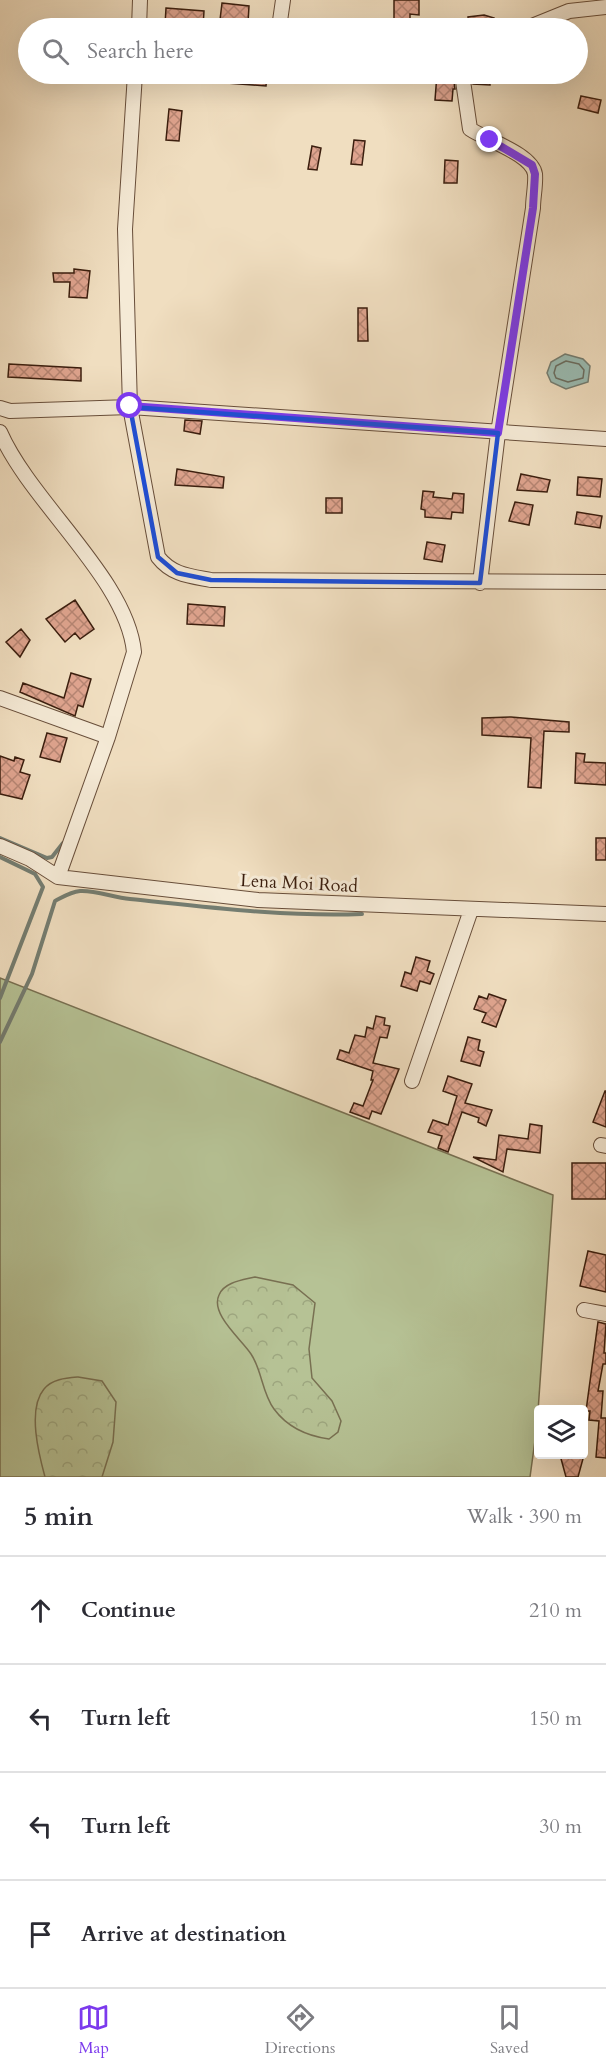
<!DOCTYPE html>
<html lang="en">
<head>
<meta charset="utf-8">
<style>
  body { margin:0; font-family:Cardo,serif; background:#f7f7f7; color:#2b2b33 }
  .controls { position:absolute; right:18px; bottom:18px; display:grid; overflow:hidden; border-radius:6px; box-shadow:0 6px 24px #0002 }
  .controls button { width:54px; height:54px; display:grid; place-items:center; padding:0; border:0; border-bottom:2px solid #e1e1e2; background:#fff; color:#2b2b33; font:30px sans-serif }
  .stop { position:absolute; width:18px; height:18px; margin:-14px; border:4px solid #7c3aed; border-radius:50%; background:#fff }
  .stop.end { background:#7c3aed; border-color:#fff; box-shadow:0 2px 6px #0008 }
  .list { margin:0; padding:0; list-style:none }
  h2 { display:flex; justify-content:space-between; align-items:center; height:78px; margin:0; padding:0 24px; font-size:26px }
  h2 small { font-size:20px; font-weight:400; color:#7c7c81 }
  .list li { display:grid; grid-template-columns:39px 1fr auto; gap:18px; align-items:center; box-sizing:border-box; height:108px; padding:0 24px; border-top:2px solid #e1e1e2 }
  .list b { display:block; font-size:22px; white-space:nowrap }
  .list em { font-size:20px; font-style:normal; color:#7c7c81 }
  .icon { flex:none; width:33px; height:33px; fill:none; stroke:currentColor; stroke-width:2; stroke-linecap:round; stroke-linejoin:round }
  .map { position:relative; flex:none; width:606px; height:1477px; overflow:hidden }
  .search { position:absolute; background:#fff; box-shadow:0 6px 24px #0002; left:18px; right:18px; top:18px; height:66px; display:flex; align-items:center; gap:15px; box-sizing:border-box; padding:0 21px; border-radius:33px; color:#7c7c81; font-size:22px }
  .sheet { height:510px; background:#fff }
  nav { display:flex; justify-content:space-around; align-items:center; box-sizing:border-box; height:84px; border-top:2px solid #e1e1e2; background:#fff; font-size:16px; color:#7c7c81 }
  nav a { display:grid; justify-items:center; gap:3px }
  nav .on { color:#7c3aed }
  .map>svg:first-child { display:block }
</style>
</head>
<body>
<div class="map">
<svg width="606" height="1477" viewBox="0 0 606 1477">
  <defs>
    <pattern id="forest-crowns" width="20" height="18" patternUnits="userSpaceOnUse" patternTransform="scale(1.5)"><rect width="20" height="18" fill="#b6c295"/><path d="M2 6a3 3 0 1 1 6 0M12 15a3 3 0 1 1 6 0" fill="none" stroke="#9da67f"/></pattern>
    <pattern id="building-cross-hatch" width="8" height="8" patternUnits="userSpaceOnUse" patternTransform="scale(1.5)"><rect width="8" height="8" fill="#dfa48f"/><path d="M0 0l8 8M0 8l8-8" fill="none" stroke="#b68573"/></pattern>
  </defs>
  <rect width="100%" height="100%" fill="#f0dec0"/>
  <filter id="stains"><feTurbulence type="fractalNoise" baseFrequency=".00333" numOctaves="4"/><feColorMatrix values="0 0 0 0 .2 0 0 0 0 .09 0 0 0 0 .02 0 0 0 .5 -.17"/></filter>
  <radialGradient id="worn" r=".72"><stop offset=".6" stop-color="#630" stop-opacity="0"/><stop offset="1" stop-color="#630" stop-opacity=".3"/></radialGradient>
  <path fill="#b6c295" stroke="#787052" stroke-width="1.5" d="M0 978 553 1195 537 1426 530 1477H0Z"/>
  <path fill="url(#forest-crowns)" stroke="#787052" stroke-width="1.5" d="M255 1277 293 1285 315 1303 309 1349 312 1378 332 1401 341 1421 338 1432 329 1439C307 1436 288 1428 274 1409 262 1393 262 1370 251 1354 241 1339 210 1314 219 1295 224 1282 243 1280 255 1277Z
    M78 1377 102 1381 116 1402 113 1442 102 1477H45C39 1455 27 1409 44 1389 52 1379 66 1378 78 1377Z"/>
  <path fill="#9abcb3" stroke="#747d71" stroke-width="1.5" d="M565 354 583 359 590 366 588 382 566 389 551 382 547 373 551 362Z"/>
  <g fill="none" stroke-linecap="round" stroke-linejoin="round">
    <path stroke="#6a6d60" stroke-width="1.5" d="M566 361 579 364 584 370 583 378 568 382 556 378 554 373 556 366Z"/>
    <path stroke="#747d71" stroke-width="4" d="M0 838 47 858 52 857 63 843
      M0 857 35 874 43 887 0 998
      M0 1042 32 974 55 901C63 897 70 892 80 891 96 890 114 898 130 899 207 907 284 917 362 914"/>
  </g>
  <path fill="url(#building-cross-hatch)" stroke="#3b1e0e" stroke-width="1.5" d="M394 0H419V15L410 14V26L394 25Z
    M222 3 249 6 248 23 244 22V27H235V21L220 20Z
    M166 8 204 11 203 27 165 25Z
    M484 15 494 18 491 28H469L468 17Z
    M228 74H267L266 86 227 83Z
    M437 74 453 75 455 89H453L452 101 435 100Z
    M472 74H490V85L473 84Z
    M581 96 601 100 598 113 578 108Z
    M169 109 182 111 179 141 166 140Z
    M354 140 365 141 362 165 351 164Z
    M312 146 321 148 317 170 308 169Z
    M445 160 458 161 457 183H444Z
    M74 269 90 271 87 298 69 297 70 282H54L53 273H74Z
    M358 308H367L368 341H358Z
    M9 364 81 368V381L8 377Z
    M185 420 202 421 200 434 184 431Z
    M177 469 224 477 223 488 175 485Z
    M521 474 550 480 547 492 517 490Z
    M578 477 602 479 600 497 577 495Z
    M423 491 434 492 433 497 452 499 453 493 464 494 463 513 452 512 451 519 425 517V510L421 509Z
    M326 498H342V513H326Z
    M515 502 533 505 529 525 509 521Z
    M577 512 602 516 600 528 575 524Z
    M427 542 445 545 442 562 424 559Z
    M75 600 94 629 80 639 75 633 65 642 46 619Z
    M188 604 225 607 224 626 187 624Z
    M21 629 30 640 20 657 6 642Z
    M71 673 91 679 83 707 78 705 75 716 20 692 23 683 64 698Z
    M511 717 569 722V732L544 731 541 788 528 787 531 738 482 735V718Z
    M47 733 67 738 60 762 40 757Z
    M576 753 585 754 584 762 606 763V785L575 783Z
    M0 756 14 761 15 757 24 760 20 772 30 775 22 799 0 794Z
    M596 838H606V860H596Z
    M416 957 430 961 427 971 434 974 430 984 420 981 417 991 401 986 405 972 411 974Z
    M489 994 506 1000 496 1027 482 1022 486 1013 474 1009 479 996 487 999Z
    M376 1016 385 1018 384 1025 390 1026 387 1038 380 1037 373 1063 399 1069 381 1114 372 1111 369 1119 350 1112 354 1103 363 1106 373 1080H371L373 1071 337 1059 340 1050 349 1053 355 1035 365 1037 367 1027 373 1029Z
    M468 1037 480 1040 478 1050 484 1052 480 1066 461 1061Z
    M448 1076 472 1084 465 1103 492 1110 486 1126 478 1122 479 1118 462 1112 448 1152 438 1148 442 1136 428 1132 433 1120 448 1125 457 1096 443 1091Z
    M605 1091H606V1127L593 1122Z
    M530 1124 542 1126 540 1153 507 1149 503 1172 473 1157 496 1160 499 1135 528 1139Z
    M572 1163H606V1199H572Z
    M588 1251 606 1255V1292L580 1286Z
    M598 1322 606 1324 604 1353H606V1364H603L598 1391H603L601 1418H606V1458L596 1457 599 1421 589 1420 590 1411H586Z
    M560 1455H584L578 1477H566Z"/>
  <g fill="none" stroke-linecap="round" stroke-linejoin="round">
    <defs>
      <path id="minor" d="M139 28 140 0
        M279 28 283 0
        M527 28 569 11 606 7
        M135 74 125 229 130 407 158 557C172 575 190 576 211 580L606 582
        M462 74 470 129C486 140 532 154 535 174 536 185 533 197 533 208L498 433 480 583
        M0 408 10 411 130 407 606 439
        M0 432C31 503 127 579 134 652L108 737 58 877
        M0 698 108 737
        M0 846 30 859 58 877 258 900 606 914
        M412 1081 471 910
        M601 1145 606 1146
        M584 1310 606 1314"/>
    </defs>
    <use href="#minor" stroke="#684e3a" stroke-width="16"/>
    <use href="#minor" stroke="#f5ead6" stroke-width="14"/>
  </g>
  <g fill="none" stroke-linecap="round" stroke-linejoin="round">
    <path stroke="#7c3aed" stroke-width="8" d="M130 406 498 433 533 208 535 174 532 165 490 140"/>
  </g>
  <path fill="none" stroke="#1d4ed8" stroke-width="4.5" stroke-linejoin="round" d="M130 407 498 433 480 583 211 580 177 573 158 557Z"/>
  <g text-anchor="middle" stroke-width="6" stroke-linejoin="round" paint-order="stroke">
    <g font-size="18" fill="#3b1e0e" stroke="#f5ead6">
      <text transform="translate(299 883) rotate(3)" y="6">Lena Moi Road</text>
    </g>
  </g>
  <rect width="100%" height="100%" filter="url(#stains)"/>
  <rect width="100%" height="100%" fill="url(#worn)"/>
</svg>
<div class="controls">
<button><svg class="icon" aria-label="layers" viewBox="0 0 24 24"><path d="M12 4l9 5-9 5-9-5zM3 14l9 5 9-5"/></svg></button>
</div>
<div class="stop" style="left:130px;top:406px"></div>
<div class="stop end" style="left:490px;top:140px"></div>
<div class="search"><svg class="icon" aria-label="search" viewBox="0 0 24 24"><circle cx="10" cy="10" r="6"/><path d="M15 15l6 6"/></svg>Search here</div>
</div>
<section class="sheet">
<h2>5 min<small>Walk · 390 m</small></h2>
<ul class="list">
<li><svg class="icon" aria-label="ahead" viewBox="0 0 24 24"><path d="M12 20V5M6 11l6-6 6 6"/></svg><div><b>Continue</b></div><em>210 m</em></li>
<li><svg class="icon" aria-label="left" viewBox="0 0 24 24"><path d="M17 20v-9H6M10 6l-5 5 5 5"/></svg><div><b>Turn left</b></div><em>150 m</em></li>
<li><svg class="icon" aria-label="left" viewBox="0 0 24 24"><path d="M17 20v-9H6M10 6l-5 5 5 5"/></svg><div><b>Turn left</b></div><em>30 m</em></li>
<li><svg class="icon" aria-label="arrive" viewBox="0 0 24 24"><path d="M6 21V4h12l-3 4 3 4H6"/></svg><div><b>Arrive at destination</b></div></li>
</ul>
</section>
<nav>
<a class="on"><svg class="icon" aria-label="map" viewBox="0 0 24 24"><path d="M3 6l6-2 6 2 6-2v14l-6 2-6-2-6 2zM9 4v14M15 6v14"/></svg>Map</a>
<a><svg class="icon" aria-label="directions" viewBox="0 0 24 24"><path d="M12 3l9 9-9 9-9-9zM9 14v-3h6M13 9l2 2-2 2"/></svg>Directions</a>
<a><svg class="icon" aria-label="saved" viewBox="0 0 24 24"><path d="M7 4h10v16l-5-4-5 4z"/></svg>Saved</a>
</nav>
</body>
</html>
